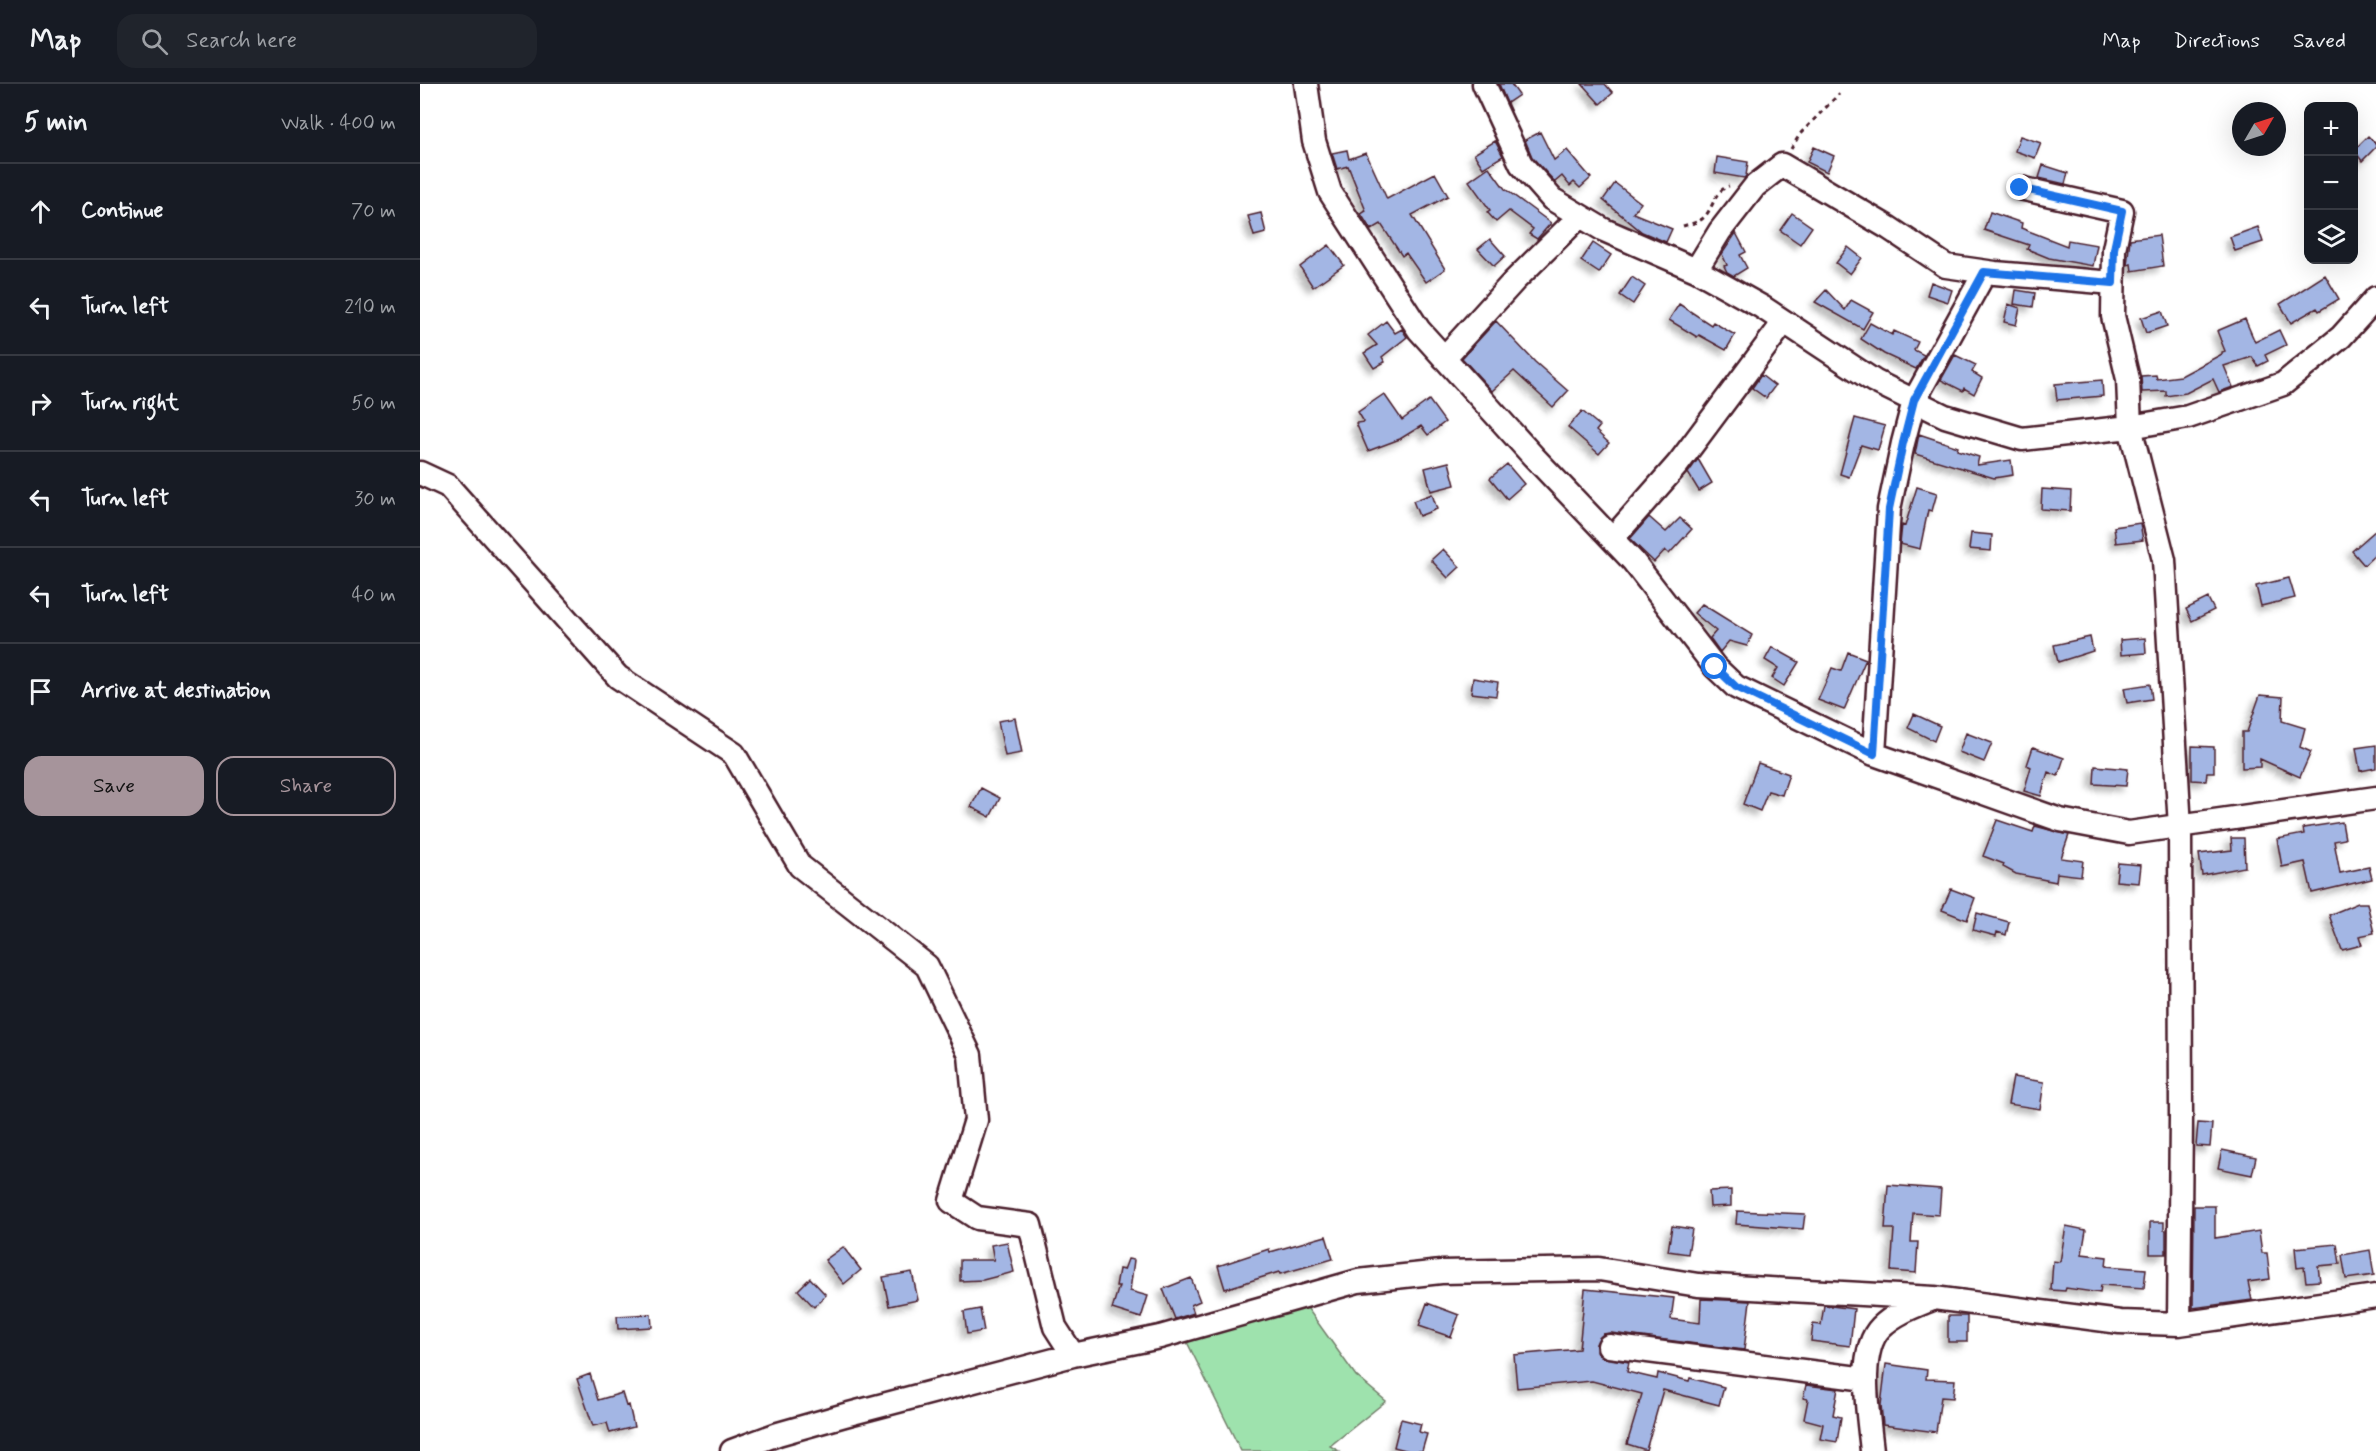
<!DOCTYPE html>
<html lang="en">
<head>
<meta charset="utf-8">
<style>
  body { margin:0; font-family:Mynerve,sans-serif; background:#20242c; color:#f1f3f6 }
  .controls { position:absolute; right:18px; top:18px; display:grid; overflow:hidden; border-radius:12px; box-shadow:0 6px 24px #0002 }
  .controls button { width:54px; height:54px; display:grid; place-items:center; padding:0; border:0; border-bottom:2px solid #363941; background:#171b24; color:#f1f3f6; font:30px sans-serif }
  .compass { position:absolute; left:1812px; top:18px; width:54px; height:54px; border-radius:50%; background:#171b24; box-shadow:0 6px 24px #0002; rotate:51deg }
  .stop { position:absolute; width:18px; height:18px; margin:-14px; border:4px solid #1a73e8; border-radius:50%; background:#fff }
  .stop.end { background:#1a73e8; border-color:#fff; box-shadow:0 2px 6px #0008 }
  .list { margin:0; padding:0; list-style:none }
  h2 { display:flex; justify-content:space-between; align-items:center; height:78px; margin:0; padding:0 24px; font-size:26px }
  h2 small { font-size:20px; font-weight:400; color:#9ea1a6 }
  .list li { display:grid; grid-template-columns:39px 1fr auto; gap:18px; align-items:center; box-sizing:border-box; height:96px; padding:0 24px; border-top:2px solid #363941 }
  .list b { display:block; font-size:22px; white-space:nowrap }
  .list em { font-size:20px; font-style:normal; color:#9ea1a6 }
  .actions { display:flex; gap:12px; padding:18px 24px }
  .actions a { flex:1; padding:14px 0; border:2px solid #a6949b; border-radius:18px; text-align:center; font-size:21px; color:#a6949b }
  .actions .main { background:#a6949b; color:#111 }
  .icon { flex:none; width:33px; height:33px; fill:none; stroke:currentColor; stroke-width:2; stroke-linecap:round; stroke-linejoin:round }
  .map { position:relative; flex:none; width:1956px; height:1367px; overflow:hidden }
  header { display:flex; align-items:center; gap:36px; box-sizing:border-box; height:84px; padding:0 30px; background:#171b24; border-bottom:2px solid #363941 }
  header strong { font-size:28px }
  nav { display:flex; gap:33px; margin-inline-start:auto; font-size:21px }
  .search { width:420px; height:54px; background:#20242c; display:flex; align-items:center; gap:15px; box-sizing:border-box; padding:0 21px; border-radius:18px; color:#9ea1a6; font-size:22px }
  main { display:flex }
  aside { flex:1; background:#171b24 }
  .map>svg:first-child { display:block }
</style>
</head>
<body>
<header>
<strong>Map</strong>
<div class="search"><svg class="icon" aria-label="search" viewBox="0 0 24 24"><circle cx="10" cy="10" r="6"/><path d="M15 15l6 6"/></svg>Search here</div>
<nav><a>Map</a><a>Directions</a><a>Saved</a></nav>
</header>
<main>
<aside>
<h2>5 min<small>Walk · 400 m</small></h2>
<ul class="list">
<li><svg class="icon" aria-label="ahead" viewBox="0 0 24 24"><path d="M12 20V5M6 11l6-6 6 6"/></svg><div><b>Continue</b></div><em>70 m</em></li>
<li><svg class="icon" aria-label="left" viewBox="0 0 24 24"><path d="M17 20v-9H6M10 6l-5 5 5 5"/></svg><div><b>Turn left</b></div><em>210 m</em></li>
<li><svg class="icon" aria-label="right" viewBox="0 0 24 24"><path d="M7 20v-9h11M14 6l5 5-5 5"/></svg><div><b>Turn right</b></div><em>50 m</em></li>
<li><svg class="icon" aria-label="left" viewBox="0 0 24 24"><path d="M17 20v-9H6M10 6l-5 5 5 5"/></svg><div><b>Turn left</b></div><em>30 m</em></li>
<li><svg class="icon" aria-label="left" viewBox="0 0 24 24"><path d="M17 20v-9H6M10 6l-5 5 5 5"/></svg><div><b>Turn left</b></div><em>40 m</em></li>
<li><svg class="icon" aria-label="arrive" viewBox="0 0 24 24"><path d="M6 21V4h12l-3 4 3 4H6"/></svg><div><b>Arrive at destination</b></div></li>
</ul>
<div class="actions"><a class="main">Save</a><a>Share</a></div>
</aside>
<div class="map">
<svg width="1956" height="1367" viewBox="0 0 1956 1367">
  <defs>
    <filter id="shadow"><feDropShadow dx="-5" dy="5" stdDeviation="3" flood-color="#0004"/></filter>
  </defs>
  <rect width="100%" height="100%" fill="#fff"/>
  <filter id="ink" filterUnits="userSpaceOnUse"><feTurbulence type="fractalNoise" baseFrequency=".0167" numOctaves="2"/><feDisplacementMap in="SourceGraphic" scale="12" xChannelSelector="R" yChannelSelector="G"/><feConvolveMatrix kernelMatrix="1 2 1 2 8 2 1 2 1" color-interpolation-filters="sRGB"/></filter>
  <g filter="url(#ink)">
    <path fill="#9ee2ad" stroke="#74806c" stroke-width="1.5" d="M883 1218 936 1292 966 1317 910 1362 919 1367H821L765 1254Z"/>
    <path fill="#a3b6e4" stroke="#4a1f2b" stroke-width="1.5" filter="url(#shadow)" d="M1079 0H1091L1099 11 1087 19Z
      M1162 0H1185L1193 9 1180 20Z
      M1120 48 1134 76 1147 66 1171 94 1160 104 1154 98 1150 102 1142 92 1135 98 1112 73 1105 56Z
      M1600 52 1621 59 1615 74 1595 67Z
      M1948 52 1956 60V63L1942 77 1934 66Z
      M1075 57 1083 72 1063 84 1054 70Z
      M1394 63 1414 72 1407 88 1387 78Z
      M927 66 929 75 946 69 967 115 1015 89 1028 112 992 131 1025 185 1006 198 986 169 982 172 961 140 951 146 941 130 946 127 928 82 917 85 912 69Z
      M1297 73 1328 78 1326 92 1324 94 1295 89Z
      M1623 81 1648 89 1645 100 1619 94Z
      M1069 83 1085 105 1131 139 1117 155 1109 150 1113 145 1089 127 1076 138 1067 128 1070 126 1049 97Z
      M1195 99 1221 119 1213 129 1252 145 1246 158 1222 148 1183 116Z
      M1570 128 1602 139 1601 144 1647 162 1648 156 1677 161 1673 182 1629 174 1607 165 1609 161 1564 146Z
      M841 129 846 149 834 152 828 132Z
      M1372 129 1392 143 1380 160 1360 146Z
      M1838 143 1843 158 1815 167 1810 153Z
      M1316 149 1326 168 1320 171 1327 184 1314 192 1307 188 1304 182 1307 181 1302 170Z
      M1739 151 1743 182 1712 187 1711 180 1707 181 1710 155Z
      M1070 155 1085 172 1074 182 1058 165Z
      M1173 159 1191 171 1179 189 1161 177Z
      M909 161 924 181 893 203 880 183Z
      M1428 163 1442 174 1430 190 1416 179Z
      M1905 191 1919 215 1899 227 1897 224 1871 239 1860 220Z
      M1212 193 1225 202 1213 220 1200 211Z
      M1511 198 1532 206 1528 218 1507 211Z
      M1406 206 1425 226 1431 216 1453 228 1443 245 1395 218Z
      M1596 206 1615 209 1613 223 1594 220Z
      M1259 220 1291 241 1293 238 1315 251 1306 266 1279 251 1277 253 1249 236Z
      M1588 220 1600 224 1596 241 1584 238Z
      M1742 227 1747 242 1726 249 1721 234Z
      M1825 235 1835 258 1859 246 1866 261 1845 271 1848 277 1838 282 1832 273 1804 282 1813 303 1799 308 1793 295 1766 309 1746 312V307L1722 308 1721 292 1736 291 1737 295 1761 292 1802 270V268L1805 267 1797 247Z
      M966 237 975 249 982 245 987 253 962 273 965 278 954 284 944 269 957 261 948 251Z
      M1076 237 1115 278 1148 307 1133 323 1094 287 1072 307 1042 274Z
      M1450 239 1472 251 1474 247 1498 258 1494 266 1504 271 1496 285 1464 270 1441 255Z
      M1535 271 1556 281 1552 288 1562 294 1554 310 1544 304 1543 307 1521 296Z
      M1341 291 1355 302 1346 314 1332 304Z
      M1682 296 1683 312 1637 316 1635 300Z
      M964 310 982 336 1009 316 1025 338 1008 351 1001 342 980 355 948 367 936 339 944 338 938 328Z
      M1162 327 1180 342 1176 347 1189 359 1179 370 1148 343Z
      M1435 334 1465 342 1458 366 1441 361 1429 393 1420 390Z
      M1499 350 1538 363 1537 366 1559 373 1557 381 1591 376 1593 391 1574 394 1495 370Z
      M1278 375 1292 399 1279 407 1268 389Z
      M1029 378 1035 401 1011 407 1005 384Z
      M1087 380 1104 400 1087 415 1070 394Z
      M1497 403 1517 409 1512 427 1508 426 1500 465 1480 460 1482 441 1485 442Z
      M1622 405 1651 407 1650 427 1621 425Z
      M1012 410 1017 425 999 432 993 417Z
      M1229 433 1246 448 1260 434 1272 445 1249 470 1245 466 1234 478 1210 455Z
      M1720 439 1723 456 1696 459 1694 443Z
      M1956 446V470L1944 481 1932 467Z
      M1551 449 1572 451 1571 467 1549 465Z
      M1023 465 1040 483 1028 494 1011 476Z
      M1869 494 1875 514 1841 522 1836 502Z
      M1788 514 1794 526 1772 537 1766 525Z
      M1282 520 1332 551 1327 562 1309 557 1300 568 1290 554 1296 547 1274 529Z
      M1670 553 1673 567 1638 578 1634 561Z
      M1725 554 1726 569 1701 571 1700 556Z
      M1352 563 1379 578 1364 602 1352 594 1358 584 1345 576Z
      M1428 568 1446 575 1424 626 1398 616 1412 584 1421 587Z
      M1053 594 1078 598 1076 612 1051 609Z
      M1730 600 1732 615 1707 619 1704 604Z
      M1840 611 1863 613 1862 637 1885 644 1880 663 1891 668 1880 693 1840 675V683L1822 684V648H1827Z
      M1494 630 1520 642 1514 657 1488 644Z
      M595 634 602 669 585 672 578 637Z
      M1546 649 1572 659 1564 678 1539 668Z
      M1956 661V684L1940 687 1936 664Z
      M1772 662 1794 663V688H1787L1786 697 1772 696Z
      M1613 663 1644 674 1638 692 1628 688 1621 712 1604 707 1611 683 1607 681Z
      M1338 679 1369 690 1362 711 1348 707 1340 727 1323 720Z
      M1675 682 1708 685 1706 702 1674 700Z
      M561 704 580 714 570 733 551 723Z
      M1577 736 1613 748 1615 742 1649 751 1641 774 1663 777 1661 792 1637 789 1636 798 1596 790 1583 783 1584 780 1563 772Z
      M1922 738 1925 755 1914 757 1920 789 1949 783 1952 795 1892 809 1885 778 1862 783 1857 755 1884 750 1883 744Z
      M1811 754H1824L1825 783 1782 791 1779 770 1812 766Z
      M1698 779 1721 781 1719 799 1696 797Z
      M1531 805 1555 814 1547 836 1522 826Z
      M1938 819H1947L1954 849 1939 852 1942 861 1922 866 1909 831Z
      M1557 829 1589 838 1586 851 1577 848 1576 852 1553 846Z
      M1593 993 1624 998 1620 1025 1588 1020Z
      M1778 1039 1792 1040 1790 1063 1776 1062Z
      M1802 1066 1836 1073 1832 1091 1798 1084Z
      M1468 1101 1521 1105 1519 1131 1493 1129 1491 1158H1498L1496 1189 1471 1187 1474 1145H1465Z
      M1311 1106V1122L1290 1123 1289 1107Z
      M1774 1122H1795V1154L1839 1147 1842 1169H1847L1850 1195 1828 1198 1832 1216 1773 1224Z
      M1317 1127 1385 1130 1383 1145 1316 1140Z
      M1730 1138H1744V1146H1746V1170H1730Z
      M1252 1142 1272 1145 1268 1170 1248 1167Z
      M1646 1142 1666 1146 1662 1170 1687 1173 1686 1182 1726 1185 1724 1204 1681 1201 1680 1209 1646 1204 1645 1207 1631 1206 1633 1177 1640 1178Z
      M906 1152 913 1175 860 1190 859 1188 805 1205 798 1182 849 1165 850 1168Z
      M587 1158 594 1188 563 1196 540 1197V1176H574L571 1161Z
      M1917 1160 1920 1180 1898 1182 1900 1197 1886 1198 1884 1183 1877 1184 1875 1164Z
      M423 1163 441 1186 424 1200 405 1176Z
      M1950 1166 1954 1191 1926 1195 1922 1171Z
      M708 1175 714 1176 710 1207 728 1212 721 1234 692 1225 699 1202H696L699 1185 704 1186Z
      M492 1188 498 1216 469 1222 463 1193Z
      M390 1194 406 1211 394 1223 378 1206Z
      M771 1194 780 1217 771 1221 774 1229 755 1235 743 1205Z
      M1165 1205 1254 1214 1251 1235 1280 1239 1281 1215 1330 1217 1324 1266 1191 1249 1183 1250 1176 1260V1267L1181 1273 1209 1278 1207 1288 1237 1295 1238 1289 1269 1297 1270 1294 1304 1303 1299 1321 1243 1306 1226 1366 1207 1360 1222 1310 1172 1297 1097 1304 1094 1271 1159 1265Z
      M1007 1219 1039 1231 1031 1253 999 1242Z
      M1404 1221 1434 1225 1430 1262 1391 1257 1393 1240 1401 1241Z
      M560 1225 564 1247 547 1250 544 1228Z
      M231 1230 232 1243 198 1245 197 1232Z
      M1528 1232H1547V1258H1528Z
      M1466 1280 1507 1286 1506 1295 1535 1296 1533 1314 1521 1313 1516 1348 1463 1341 1461 1321Z
      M170 1290 178 1316 202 1309 206 1322 209 1321 214 1343 190 1349 187 1339 173 1342 157 1295Z
      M1386 1301 1418 1305 1413 1331 1421 1333 1417 1358 1400 1355 1403 1340 1384 1335 1388 1315 1383 1314Z
      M981 1335 1001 1340 999 1348 1007 1350 1002 1367H989L974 1363Z"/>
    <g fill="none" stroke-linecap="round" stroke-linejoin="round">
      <defs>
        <path id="minor" d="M886 0 894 57 910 108 999 246 1113 372 1213 477 1295 583 1316 603 1454 670 1640 736 1709 749 1956 714
          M1064 0 1101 80 1132 115 1184 146 1276 186 1342 223 1454 297 1525 332 1602 355 1710 343 1768 333 1863 300 1921 253 1956 214
          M1600 104 1702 127 1694 165 1693 232 1708 295 1710 343 1744 476 1760 743 1761 1033 1759 1240
          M1276 186 1300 147 1335 102 1362 81 1469 144 1526 182 1575 189 1693 199
          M1024 274 1094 197 1160 132
          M0 389 28 402 198 593 314 670 380 782 507 882 550 971 556 1036 531 1117 557 1134 610 1141 635 1243 653 1271
          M1192 455 1258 380 1364 238
          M1454 670 1469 425 1483 359 1494 317 1565 188
          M1189 1262 1446 1295
          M312 1367 358 1350 425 1331 653 1271 740 1253 938 1197 1021 1188 1179 1185 1278 1201 1514 1214 1700 1238 1759 1240 1956 1212
          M1452 1367C1449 1334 1436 1268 1461 1243 1474 1230 1493 1223 1510 1216"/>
      </defs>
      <use href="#minor" stroke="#4a1f2b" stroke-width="27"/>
      <path stroke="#4a1f2b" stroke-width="3" stroke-dasharray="4.5 4.5" stroke-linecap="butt" d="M1371 65 1380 50 1419 10
        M1263 142C1269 140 1277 139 1282 135 1293 127 1294 106 1309 102"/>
      <use href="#minor" stroke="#fff" stroke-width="22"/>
    </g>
  </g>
  <g fill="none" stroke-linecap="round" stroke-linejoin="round" filter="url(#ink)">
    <path stroke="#1a73e8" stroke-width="8" d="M1295 583 1316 603 1454 670 1469 425 1483 359 1494 316 1564 188 1693 199 1694 165 1702 127 1600 104"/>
  </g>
</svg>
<div class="controls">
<button>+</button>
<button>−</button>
<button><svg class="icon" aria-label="layers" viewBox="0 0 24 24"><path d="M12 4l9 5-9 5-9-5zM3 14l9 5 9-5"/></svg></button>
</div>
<svg class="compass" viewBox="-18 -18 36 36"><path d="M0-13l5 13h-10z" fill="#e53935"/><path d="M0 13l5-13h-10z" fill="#9ea1a6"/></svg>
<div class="stop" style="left:1295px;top:583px"></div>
<div class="stop end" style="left:1600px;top:104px"></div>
</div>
</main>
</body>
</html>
